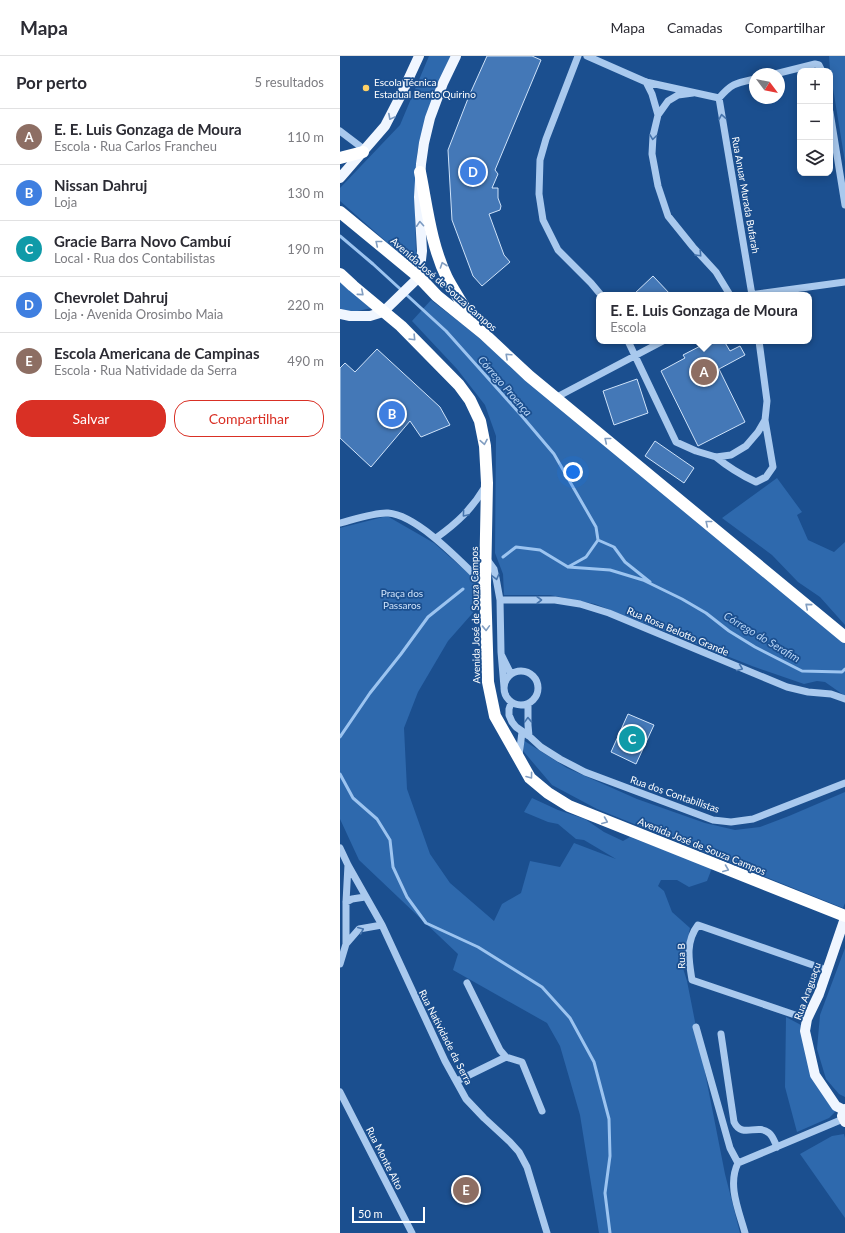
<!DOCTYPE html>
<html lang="pt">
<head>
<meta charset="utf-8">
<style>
  body { margin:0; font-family:Lato,sans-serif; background:#f2f2f3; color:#2b2b33 }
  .controls { position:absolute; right:12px; top:12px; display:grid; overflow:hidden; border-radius:8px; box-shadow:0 2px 10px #0003 }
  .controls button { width:36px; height:36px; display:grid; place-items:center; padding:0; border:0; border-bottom:1px solid #e1e1e2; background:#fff; color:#2b2b33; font:20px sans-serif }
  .compass { position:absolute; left:409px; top:12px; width:36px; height:36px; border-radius:50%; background:#fff; box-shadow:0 2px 10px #0003; rotate:122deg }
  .scale { position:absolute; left:12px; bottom:10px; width:73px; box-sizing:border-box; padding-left:4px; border:2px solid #fff; border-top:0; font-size:11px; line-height:14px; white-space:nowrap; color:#fff; -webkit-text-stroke:3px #1b4f8f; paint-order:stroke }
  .you { position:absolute; left:233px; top:416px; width:14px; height:14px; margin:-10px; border:3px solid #fff; border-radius:50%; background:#1a73e8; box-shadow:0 0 0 6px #1a73e833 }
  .badge { display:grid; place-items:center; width:26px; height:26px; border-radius:50%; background:#d93025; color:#fff; font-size:13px; font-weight:700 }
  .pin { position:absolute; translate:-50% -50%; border:2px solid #fff; box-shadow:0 1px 4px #0006 }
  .popup { position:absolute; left:256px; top:236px; width:216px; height:52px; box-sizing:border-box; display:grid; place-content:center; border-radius:8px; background:#fff; filter:drop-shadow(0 1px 3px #0005); font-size:13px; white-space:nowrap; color:#7c7c81 }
  .popup b { font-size:15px; color:#2b2b33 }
  .popup::after { content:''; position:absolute; left:50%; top:100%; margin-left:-8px; border:8px solid transparent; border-top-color:#fff }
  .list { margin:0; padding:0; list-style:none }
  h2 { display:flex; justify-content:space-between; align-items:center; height:52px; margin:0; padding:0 16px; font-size:17px }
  h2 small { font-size:13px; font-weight:400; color:#7c7c81 }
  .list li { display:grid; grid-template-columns:26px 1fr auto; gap:12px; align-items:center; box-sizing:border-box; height:56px; padding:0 16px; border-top:1px solid #e1e1e2 }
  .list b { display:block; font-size:15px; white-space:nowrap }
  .list p { margin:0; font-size:13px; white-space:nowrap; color:#7c7c81 }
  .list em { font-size:13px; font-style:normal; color:#7c7c81 }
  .actions { display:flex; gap:8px; padding:12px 16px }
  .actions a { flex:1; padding:9px 0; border:1px solid #d93025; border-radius:16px; text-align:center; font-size:14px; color:#d93025 }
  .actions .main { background:#d93025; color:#fff }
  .icon { flex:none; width:22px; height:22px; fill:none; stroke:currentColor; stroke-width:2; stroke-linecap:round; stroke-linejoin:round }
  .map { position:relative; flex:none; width:505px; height:1177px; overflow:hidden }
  header { display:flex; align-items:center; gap:24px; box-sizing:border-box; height:56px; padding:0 20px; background:#fff; border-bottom:1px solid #e1e1e2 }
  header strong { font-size:19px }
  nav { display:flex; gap:22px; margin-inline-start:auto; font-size:14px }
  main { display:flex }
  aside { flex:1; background:#fff }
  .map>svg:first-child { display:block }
</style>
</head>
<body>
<header>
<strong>Mapa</strong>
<nav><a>Mapa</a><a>Camadas</a><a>Compartilhar</a></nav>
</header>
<main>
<aside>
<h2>Por perto<small>5 resultados</small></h2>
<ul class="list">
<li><span class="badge" style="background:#8d6e63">A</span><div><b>E. E. Luis Gonzaga de Moura</b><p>Escola · Rua Carlos Francheu</p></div><em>110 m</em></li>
<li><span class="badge" style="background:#3f7fe0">B</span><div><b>Nissan Dahruj</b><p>Loja</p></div><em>130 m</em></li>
<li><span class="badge" style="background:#0f9aa8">C</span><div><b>Gracie Barra Novo Cambuí</b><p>Local · Rua dos Contabilistas</p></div><em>190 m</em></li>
<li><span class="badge" style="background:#3f7fe0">D</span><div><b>Chevrolet Dahruj</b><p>Loja · Avenida Orosimbo Maia</p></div><em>220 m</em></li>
<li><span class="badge" style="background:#8d6e63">E</span><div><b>Escola Americana de Campinas</b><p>Escola · Rua Natividade da Serra</p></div><em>490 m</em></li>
</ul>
<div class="actions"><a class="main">Salvar</a><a>Compartilhar</a></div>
</aside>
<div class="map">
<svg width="505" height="1177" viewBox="0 0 505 1177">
  <rect width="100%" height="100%" fill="#1b4f8f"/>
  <path fill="#2e69ad" d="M89 0H111L90 49 77 97 75 159 76 198 74 210 0 145V132L60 69Z
    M489 0H505V106L490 14Z
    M0 223 32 252 13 256 0 253Z
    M91 244 122 268 505 581V640L485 626 477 625 464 628 412 610 255 548 210 539H164L163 518 155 497 156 380 145 349 117 313 72 265Z
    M437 422 462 456 457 459 468 484 494 496 505 486V569L480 541 458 526 432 499 382 462Z
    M47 460 94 487 136 524 138 551 108 585 78 636 64 672 67 733 90 798 110 827 154 865 162 848 181 837 190 805 220 811 234 787 276 803 244 784 236 783 218 768 208 766 184 756 192 742 218 754 245 763 264 776 283 785 290 781 372 812 367 825 349 831 337 824H321L318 830 324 835 332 856 350 872 342 909 347 925 385 1118 400 1177H259L240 1059 220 990 207 967 113 914 118 898 19 804 0 763V472Z
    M183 684 227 712 297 743 365 767 395 774 420 771 449 760 505 736V847L503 852 257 753 212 729 184 696Z
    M505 892V1041L499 1038 486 1023 477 993 480 959Z
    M446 961 461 969 473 1021 496 1055 489 1062 457 1076 445 1031Z
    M504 1078 505 1082V1162L460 1098 492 1080Z"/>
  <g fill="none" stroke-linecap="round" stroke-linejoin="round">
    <path stroke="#9cc4f0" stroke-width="3" d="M0 180 33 208 106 275 181 359 214 398 256 471 258 484 246 501 228 511
      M258 484 274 491 285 506 310 526
      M163 501 176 491 200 494 228 511 270 514 303 524 342 543 366 557 389 575 415 591 462 615 502 616 505 613
      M0 681 30 637 61 598 88 561 123 533
      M0 718 13 742 37 763 50 784 53 811 67 841 86 867 138 891 202 931 230 962 254 1006 269 1063 270 1100 265 1137 270 1177"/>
  </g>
  <path fill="#4478b7" stroke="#cfe3fa" d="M147 0H192L201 4 155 114 158 118 152 132H158V142L161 150 160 154 149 158 164 199 170 206 142 230 133 220 112 164 108 94 129 40Z
    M313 220 331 239H293Z
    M370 285H384L390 295 400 290 405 299 379 313 405 366 358 390 321 315 345 302 343 299Z
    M37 293 100 351 110 369 81 381 70 365 31 411 0 382V312L5 307 15 316Z
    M297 323 308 357 274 369 263 335Z
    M315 385 354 412 344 427 305 400Z
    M288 658 314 669 296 708 271 696Z"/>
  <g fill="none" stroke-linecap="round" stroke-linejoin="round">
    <path stroke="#a9c9ee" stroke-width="7" d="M238 0 206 83 200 104 199 138 203 164 218 194 251 227 261 239
      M247 0 306 26 379 42C392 27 396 27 415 23
      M435 18 475 8 479 9 482 15
      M306 26 312 38 318 59
      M353 37 338 39 328 45 318 59 313 80 312 98 318 130 328 160 353 191 376 216 390 239
      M379 42 412 239
      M490 56 505 149
      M0 75 25 94
      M410 239 505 226
      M288 285 336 386 356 395 376 401 391 399 406 390 418 376 425 364 427 345 419 285
      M215 342 323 285
      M376 401C388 411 401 419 416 426L426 421 433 411 425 364
      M0 467C12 464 36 456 48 457 78 459 123 508 145 529
      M96 482C117 467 132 453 145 431
      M146 502 154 513 156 522 160 544 161 596 164 631
      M160 544H215L240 548 269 557 447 631 468 636 491 638 505 643
      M162 600 171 618
      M164 632a17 17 0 1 1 34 0a17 17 0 1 1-34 0Z
      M171 647 169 653V659L172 666 176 671 189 680 201 691 220 703 245 716 373 764 391 766 413 763 505 727
      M188 648V669L189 680
      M179 700 182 676
      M0 792 8 809 42 869 105 1005 126 1043 144 1062 170 1086 179 1096 187 1111 207 1177
      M6 846 12 843 25 841
      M6 888 19 873 42 869
      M0 908 6 888V846L8 809
      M127 927 160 994 166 1001 182 1006 202 1055
      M467 963 352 924C349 905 345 886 358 869L487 914
      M356 971 390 1092 398 1107
      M381 978 394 1066C402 1083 417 1067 429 1077 433 1080 435 1087 437 1091
      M117 1025 166 1001
      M0 1036 72 1177
      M405 1177C399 1155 387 1129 398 1107L503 1063"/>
    <path stroke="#f0f6ff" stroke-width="10" d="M0 122 45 70 61 39 79 0
      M0 258 10 260H30L43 256 79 221 82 195 79 141 81 108 84 87 90 62 103 27 116 0
      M505 1053 502 1060 505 1066
      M504 1054 496 1050 475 1019 465 975 467 963 479 938 505 862"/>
    <path stroke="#fff" stroke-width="12" d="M0 102 23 96
      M80 116C87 151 91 189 107 222 115 237 125 252 134 267
      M0 156 79 221 97 240 144 278 189 320 505 581
      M0 218 13 230 61 270 119 329 130 344 140 365 145 390 147 427 145 529 148 626 155 660 190 722 208 737 229 750 505 860"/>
  </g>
  <defs><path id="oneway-chevron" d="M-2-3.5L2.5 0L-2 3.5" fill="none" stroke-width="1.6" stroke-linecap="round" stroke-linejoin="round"/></defs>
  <g stroke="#7b9ac1">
    <use href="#oneway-chevron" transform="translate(51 61) rotate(118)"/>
    <use href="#oneway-chevron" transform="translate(80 168) rotate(-94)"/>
  </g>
  <g stroke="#4674ac">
    <use href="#oneway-chevron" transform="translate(382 61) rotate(-100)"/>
    <use href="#oneway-chevron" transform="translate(313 81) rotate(98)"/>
    <use href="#oneway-chevron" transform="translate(359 198) rotate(47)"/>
    <use href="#oneway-chevron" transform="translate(125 458) rotate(130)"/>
    <use href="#oneway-chevron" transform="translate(156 521) rotate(76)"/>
    <use href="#oneway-chevron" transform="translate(199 544)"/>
    <use href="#oneway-chevron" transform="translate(400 612) rotate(23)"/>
    <use href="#oneway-chevron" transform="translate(188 664) rotate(-92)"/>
    <use href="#oneway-chevron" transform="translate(21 874) rotate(-23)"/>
  </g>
  <g stroke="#829ec1">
    <use href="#oneway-chevron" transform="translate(38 187) rotate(-141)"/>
    <use href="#oneway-chevron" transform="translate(103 209) rotate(-109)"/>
    <use href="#oneway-chevron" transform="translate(21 237) rotate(40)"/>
    <use href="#oneway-chevron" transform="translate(73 282) rotate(46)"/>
    <use href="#oneway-chevron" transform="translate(168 300) rotate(-137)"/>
    <use href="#oneway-chevron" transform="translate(267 384) rotate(-141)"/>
    <use href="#oneway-chevron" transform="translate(144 386) rotate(80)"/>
    <use href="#oneway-chevron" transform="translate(368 467) rotate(-141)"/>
    <use href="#oneway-chevron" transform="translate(468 550) rotate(-140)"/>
    <use href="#oneway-chevron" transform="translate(146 572) rotate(88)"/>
    <use href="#oneway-chevron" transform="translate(190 720) rotate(53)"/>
    <use href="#oneway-chevron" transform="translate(265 765) rotate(22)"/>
    <use href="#oneway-chevron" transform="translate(386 813) rotate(22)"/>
  </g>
  <circle fill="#ffd166" stroke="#1b4f8f" stroke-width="1.5" cx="26" cy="32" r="4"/>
  <g text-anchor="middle" stroke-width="3.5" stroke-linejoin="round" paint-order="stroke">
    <g font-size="10" fill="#fff" stroke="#1b4f8f" text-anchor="start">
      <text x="34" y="30">Escola Técnica<tspan x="34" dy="12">Estadual Bento Quirino</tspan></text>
    </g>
    <g font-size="10" fill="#fff" stroke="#1b4f8f">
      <text transform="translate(406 139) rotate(80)" y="4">Rua Anuar Murada Bufarah</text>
      <text transform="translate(104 228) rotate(41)" y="4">Avenida José de Souza Campos</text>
      <text transform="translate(135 559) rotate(-91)" y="4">Avenida José de Souza Campos</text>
      <text transform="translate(338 575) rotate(23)" y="4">Rua Rosa Belotto Grande</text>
      <text transform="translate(335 738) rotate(19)" y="4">Rua dos Contabilistas</text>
      <text transform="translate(362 790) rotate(22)" y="4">Avenida José de Souza Campos</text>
      <text transform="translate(341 900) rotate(-91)" y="4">Rua B</text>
      <text transform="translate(467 935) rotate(-70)" y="4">Rua Araguaçu</text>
      <text transform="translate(106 981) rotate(63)" y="4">Rua Natividade da Serra</text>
      <text transform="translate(45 1102) rotate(63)" y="4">Rua Monte Alto</text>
    </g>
    <g font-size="10" fill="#cfe3fa" stroke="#1b4f8f">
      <text x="62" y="541">Praça dos<tspan x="62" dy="12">Passaros</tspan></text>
    </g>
    <g font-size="11" font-style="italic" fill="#b5d3f5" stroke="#1b4f8f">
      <text transform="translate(165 330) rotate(49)" y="4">Córrego Proença</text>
      <text transform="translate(422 581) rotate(31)" y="4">Córrego do Serafim</text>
    </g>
  </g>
</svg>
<div class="controls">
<button>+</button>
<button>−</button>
<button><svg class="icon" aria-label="layers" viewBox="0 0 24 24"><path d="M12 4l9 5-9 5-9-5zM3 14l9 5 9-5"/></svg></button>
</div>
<svg class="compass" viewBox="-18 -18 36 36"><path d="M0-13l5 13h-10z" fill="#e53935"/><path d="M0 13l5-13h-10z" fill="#7c7c81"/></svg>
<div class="scale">50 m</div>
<div class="you"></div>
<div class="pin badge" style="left:364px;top:316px;background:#8d6e63">A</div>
<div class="popup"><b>E. E. Luis Gonzaga de Moura</b>Escola</div>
<div class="pin badge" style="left:52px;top:358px;background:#3f7fe0">B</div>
<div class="pin badge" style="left:292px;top:683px;background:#0f9aa8">C</div>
<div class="pin badge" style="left:133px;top:116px;background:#3f7fe0">D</div>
<div class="pin badge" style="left:126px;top:1134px;background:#8d6e63">E</div>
</div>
</main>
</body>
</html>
